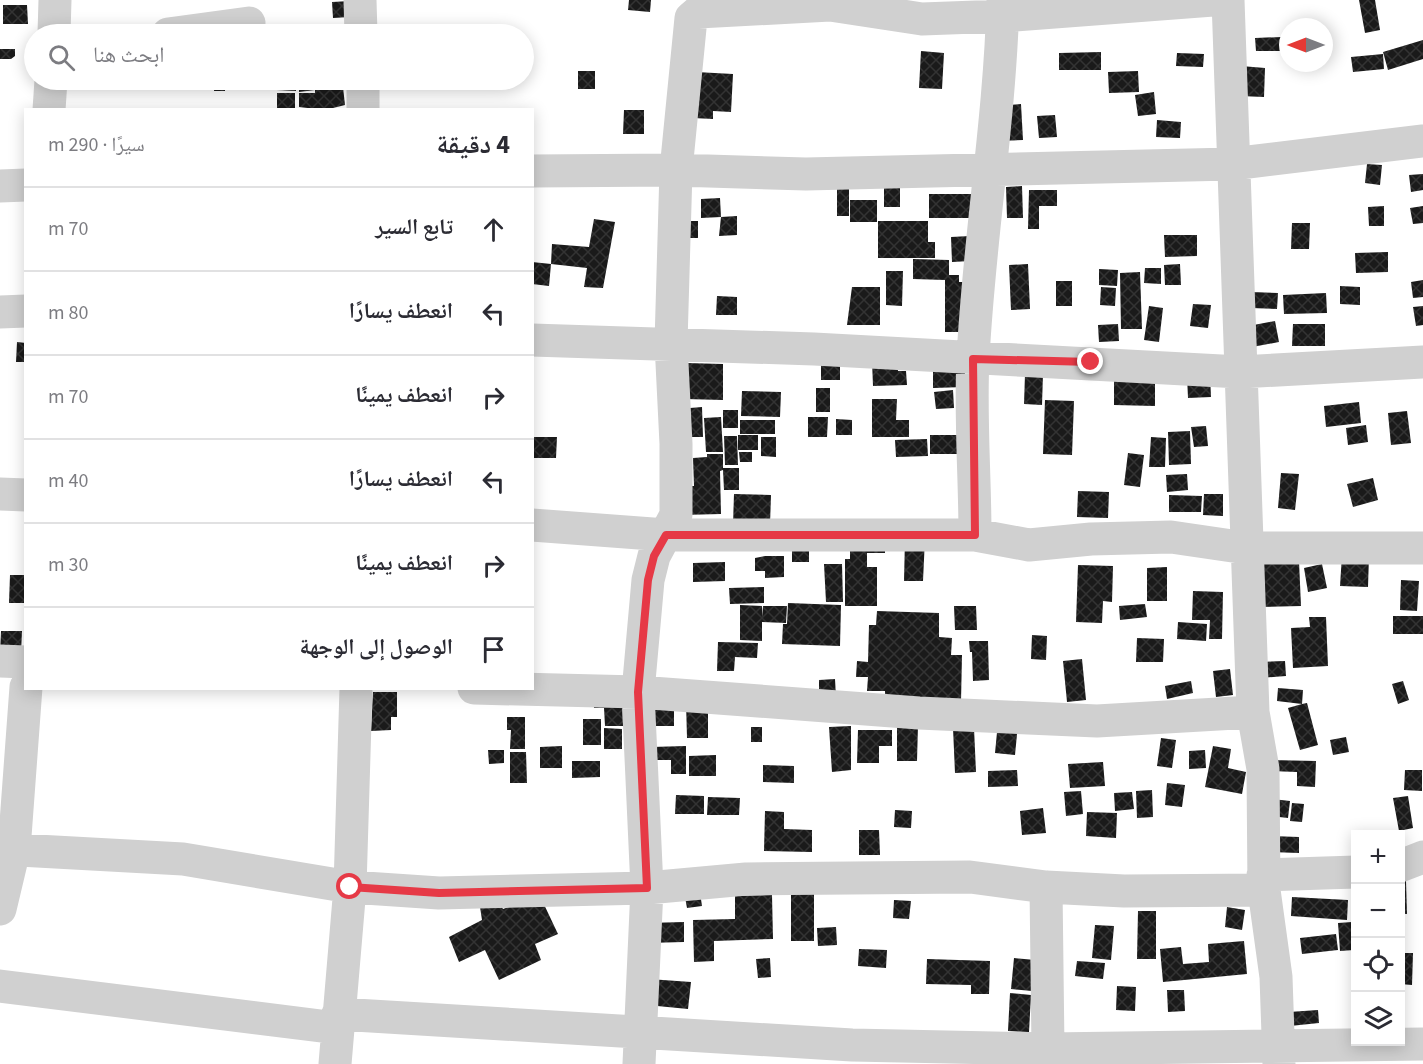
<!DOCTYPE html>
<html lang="ar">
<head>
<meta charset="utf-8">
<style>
  body { margin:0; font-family:"Source Sans 3","Noto Naskh Arabic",sans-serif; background:#f7f7f7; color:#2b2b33; direction:rtl }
  .controls { position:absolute; right:18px; bottom:18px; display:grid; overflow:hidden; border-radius:0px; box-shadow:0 3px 15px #0003 }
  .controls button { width:54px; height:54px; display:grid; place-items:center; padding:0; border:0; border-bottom:2px solid #e1e1e2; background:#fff; color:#2b2b33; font:30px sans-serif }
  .compass { position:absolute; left:1279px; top:18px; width:54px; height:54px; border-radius:50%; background:#fff; box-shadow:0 3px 15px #0003; rotate:270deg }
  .stop { position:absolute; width:18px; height:18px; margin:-14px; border:4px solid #e63946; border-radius:50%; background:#fff }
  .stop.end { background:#e63946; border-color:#fff; box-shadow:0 2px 6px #0008 }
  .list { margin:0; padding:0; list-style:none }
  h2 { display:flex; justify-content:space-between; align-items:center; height:78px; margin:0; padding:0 24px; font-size:26px }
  h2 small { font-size:20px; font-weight:400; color:#7c7c81 }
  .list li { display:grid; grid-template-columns:39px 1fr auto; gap:18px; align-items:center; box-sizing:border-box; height:84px; padding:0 24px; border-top:2px solid #e1e1e2 }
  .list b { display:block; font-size:22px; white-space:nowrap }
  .list em { font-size:20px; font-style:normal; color:#7c7c81 }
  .icon { flex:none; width:33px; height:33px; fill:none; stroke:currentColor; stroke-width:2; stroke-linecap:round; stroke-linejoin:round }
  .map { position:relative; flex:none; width:1423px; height:1064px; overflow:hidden; direction:ltr }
  .search { position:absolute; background:#fff; box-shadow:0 3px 15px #0003; left:24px; top:24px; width:510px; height:66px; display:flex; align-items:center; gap:15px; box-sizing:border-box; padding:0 21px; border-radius:33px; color:#7c7c81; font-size:22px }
  .panel { position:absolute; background:#fff; box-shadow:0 3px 15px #0003; left:24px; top:108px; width:510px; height:582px; border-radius:0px; direction:rtl }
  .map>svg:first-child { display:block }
</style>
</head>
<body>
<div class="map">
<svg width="1423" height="1064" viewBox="0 0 1423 1064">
  <defs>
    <pattern id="building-cross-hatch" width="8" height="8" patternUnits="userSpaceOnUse" patternTransform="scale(1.5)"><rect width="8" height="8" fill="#1a1a1a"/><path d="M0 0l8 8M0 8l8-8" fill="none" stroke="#333"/></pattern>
  </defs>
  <rect width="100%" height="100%" fill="#fff"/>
  <path fill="url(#building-cross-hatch)" d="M629 0H651L650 12 628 10Z
    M1359 0H1375L1380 30 1365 33Z
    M350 1V17L333 18 332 2Z
    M3 5H27L28 24H3Z
    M433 29V34H410V30Z
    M1282 37 1283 51H1256L1255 38Z
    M1423 40V59L1388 70 1383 52Z
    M0 49H15V56L11 59H0Z
    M921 51 944 53 942 89 919 88Z
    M1101 52V70H1059V53Z
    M1177 53 1204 54 1203 67 1176 66Z
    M1383 54 1384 69 1353 72 1351 57Z
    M1241 66 1265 68 1264 97 1240 96Z
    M578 71H595V89H578Z
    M1138 71 1139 92 1109 93 1108 72Z
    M696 72 733 74 731 112 713 111V119L693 118Z
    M215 80H255V88H225V91H214Z
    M257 80H296V91L257 89Z
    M299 80H320V89L343 87 345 105 325 110 299 107V93H315V90L299 92Z
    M1154 92 1156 114 1138 116 1135 95Z
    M277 93H295V108L277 109Z
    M1021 104 1023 140 1000 141 998 106Z
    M624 110H644V134H623Z
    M1055 115 1057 137 1039 138 1037 116Z
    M1157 120 1181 122 1180 138 1156 137Z
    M1367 164 1382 165 1380 185 1365 183Z
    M1423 174V190L1411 192 1409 175Z
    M837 181H849V216H837Z
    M1022 186 1023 218H1007L1006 187Z
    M884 187H900V207H884Z
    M1029 190H1057V206H1039V229H1028Z
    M929 194H975V218H929Z
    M720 198 721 217 737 216V235L719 236 721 217 701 218V199Z
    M850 200H877V222H850Z
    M1384 206V226H1369L1368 207Z
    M1423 206V223L1413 224 1410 208Z
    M594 219 615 222 603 288 584 287 587 268 551 264 549 286 532 284V262L551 264 552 244 589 247Z
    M681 221H698V238H681Z
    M878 221H928V242H935V258H878Z
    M1292 223H1310L1309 249H1291Z
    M1164 235H1197V256L1165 257Z
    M970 236 971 261 952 262 951 237Z
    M1388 252V272L1356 273 1355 253Z
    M913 259 949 260V275H959V282H966L965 332H945V280L913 279Z
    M1028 264 1030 309 1011 310 1009 265Z
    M1180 264 1181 285H1165L1164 265Z
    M1145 268H1161V284L1144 283Z
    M1099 269 1118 270 1117 286 1099 285Z
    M886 271H903L902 306 886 305Z
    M1140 272 1142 329H1121L1120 273Z
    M1423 280V297L1413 298 1411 282Z
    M1056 281H1072V306H1056Z
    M1340 286 1360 287V305L1340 304Z
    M852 287H880V325H847Z
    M1101 287 1116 288 1115 306 1100 305Z
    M1251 292 1278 293 1277 309 1251 308Z
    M1326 293 1327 313 1284 314 1283 295Z
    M717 296 737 297V315H716Z
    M1193 304 1211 305 1208 328 1190 326Z
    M1149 306 1163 308 1159 342 1144 340Z
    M1423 306V325L1416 326 1413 307Z
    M1275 321 1279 342 1247 348 1243 327Z
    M1118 324 1119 341 1099 342 1098 325Z
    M1293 324H1325V346H1292Z
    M17 342 26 343V362H16Z
    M898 360V371H906L907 385 873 386 872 361Z
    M821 362H840V380H821Z
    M686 363 723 364V400L685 399Z
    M933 371H965V387L933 388Z
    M1025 374H1043L1042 405 1024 404Z
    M1114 374 1155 375V406L1114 405Z
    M1210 375 1211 397 1188 398 1187 376Z
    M816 388H830V412H816Z
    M953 390 954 408 936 409 934 392Z
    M742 391 781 392 780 417 741 416Z
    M872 399H897L896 420H909V437H872Z
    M1045 400 1074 401 1072 455 1043 454Z
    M1359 402 1361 423 1326 427 1324 406Z
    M702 407 703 437H691L690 408Z
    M723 410H738V428H723Z
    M1407 411 1411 443 1391 445 1388 413Z
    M721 417 723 452H706L704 418Z
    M808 417H828L827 437H808Z
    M836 419 852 420V435H836Z
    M740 420H775V434H740Z
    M1366 425 1368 442 1348 445 1346 428Z
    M1206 426 1208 446 1194 447 1191 427Z
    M1190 431 1191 464 1169 465 1168 432Z
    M738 435H758V450H738Z
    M930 435H970V454H930Z
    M724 436H737L738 465H725Z
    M532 437H557L556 458H532Z
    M761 437H776V457L761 456Z
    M1151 437 1166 438 1165 467H1149Z
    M927 439 928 456 896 457 895 440Z
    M739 452H752V462H740Z
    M1128 453 1144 455 1140 487 1124 485Z
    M707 454H723V468H739V490H724L723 470 720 471 721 514 682 515 685 486H694L693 458 707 457Z
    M1281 473 1299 474 1295 510 1278 508Z
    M1187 474 1188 490 1167 492 1166 475Z
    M1373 478 1378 500 1353 507 1347 484Z
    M1078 491 1109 492 1108 518 1077 517Z
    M734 494 771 495 770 525 733 524Z
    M1204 494H1223V516L1203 515Z
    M1169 495 1202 496 1201 512H1169Z
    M850 537H885V553H867V567H877V606H845V559H850Z
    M905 538H925L923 581H904Z
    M792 542H809V562H792Z
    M1342 555 1369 556 1368 587 1340 586Z
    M765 556H784V577L765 578V571H755V558Z
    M1299 561 1301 606 1260 607 1259 563Z
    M725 562V581L693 582V563Z
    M824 564H842L843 602H826Z
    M1322 564 1327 588 1308 592 1304 568Z
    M1078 565 1113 566 1112 602 1103 601 1102 623 1076 622Z
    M1167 567V601H1147V568Z
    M10 575H26V603H9Z
    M1401 580 1419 581 1417 611 1400 610Z
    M764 587V603L730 604 729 588Z
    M1193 591 1223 592 1222 639H1209L1210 620H1192Z
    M788 603 841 605 840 646 782 644 783 624H787Z
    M1145 604 1147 617 1120 620 1119 606Z
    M740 605 762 606V617L763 606H787L786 623 762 622V641L740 640Z
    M954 606H976L977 630H955Z
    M877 611 939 613V637L952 638 951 655H962L961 702 885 700V691H867L868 677H856L857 661 868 662 869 625H876Z
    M1393 616H1423V634H1393Z
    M1309 617H1326L1328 666 1293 668 1291 628 1310 627Z
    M1178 622 1207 624 1206 641 1177 639Z
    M1 631H22L21 653H0Z
    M1032 635 1047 636 1046 660 1031 659Z
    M1137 638 1164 639 1163 662H1136Z
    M969 641H988L989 680 973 681 972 652H970Z
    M718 642 758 643 757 658 735 657 734 671H717Z
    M1082 659 1086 700 1067 702 1063 661Z
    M1285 661 1286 676 1260 678 1259 662Z
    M1230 669 1233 695 1216 697 1213 671Z
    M835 679 836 697H819V680Z
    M1191 681 1193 693 1167 699 1165 686Z
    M1403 681 1409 700 1398 704 1392 684Z
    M1278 688 1303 690 1302 704 1307 703 1318 745 1300 750 1288 708 1302 704 1277 701Z
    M373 692H397V717H391V730L371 731Z
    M622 693 623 726H605L604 708H594L593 694Z
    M652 701H674V726H652Z
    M686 702H708V738H687Z
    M507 717H525V749H510L511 730H507Z
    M583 719H601V745H583Z
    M998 722 1018 724 1015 755 995 753Z
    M897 725H918L917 761H897Z
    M851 726V770L832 772 829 727Z
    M751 727H762V742H751Z
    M604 728 622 729V749H604Z
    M953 728H974L976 772 955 773Z
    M858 730H892V746H879V763H857Z
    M1346 737 1349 752 1333 755 1330 740Z
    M1161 738 1176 740 1172 768 1157 766Z
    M562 746V768H540V747Z
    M686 746V774H671V760H652L651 747Z
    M1213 746 1231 749 1228 768 1246 772 1242 794 1205 787Z
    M488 750H504V763L489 764Z
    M1205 750 1206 768 1189 769V751Z
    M510 752H526L527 783H510Z
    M716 755V776H689V756Z
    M1270 760 1316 761 1315 787 1297 786V772L1270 771Z
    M572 761H600V777L572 778Z
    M1103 762 1105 786 1070 788 1068 764Z
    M763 765 794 766V783L763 782Z
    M1017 770 1018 786 988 787V771Z
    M1405 770H1422V791L1404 790Z
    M1167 783 1185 785 1182 807 1165 805Z
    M1152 790 1153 817 1137 818 1136 791Z
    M1081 791 1083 814 1066 816 1064 792Z
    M1132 792 1134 809 1115 811 1114 793Z
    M676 795 704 796V814H675Z
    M1408 796 1413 828 1399 831 1393 798Z
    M708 797 740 798 739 815H707Z
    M1263 798 1290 801 1288 818 1261 815Z
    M1292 803 1304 804 1302 822 1290 821Z
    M1043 808 1046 833 1022 835 1020 811Z
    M895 810 912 811 911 828 894 827Z
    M765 811 784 812V829L812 830V852L764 851Z
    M1087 812 1117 813 1116 838 1086 836Z
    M859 830H879L880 855H859Z
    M1271 836 1299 837V853L1270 852Z
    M698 879 702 906 687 908 682 881Z
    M791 879H814V941H791Z
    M1406 881 1407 914H1400V882Z
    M772 895 773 939 714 941V961L694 962 693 920 735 919V896Z
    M540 896 558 934 535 944 541 960 499 980 485 950 459 962 449 937 482 920 480 907 496 898 503 909Z
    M1292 897 1348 900 1347 920 1291 916Z
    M894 900 911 901 909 919 893 918Z
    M1227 907 1245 910 1242 930 1225 927Z
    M1138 911H1156V959H1137Z
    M684 922V942L647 943V923Z
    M1352 922 1354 950 1340 951 1338 923Z
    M1095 925 1114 926 1111 960 1092 958Z
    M836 927 837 945 818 946 817 928Z
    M1336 934 1338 950 1302 954 1300 938Z
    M1244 941 1247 974 1163 982 1160 949 1181 947 1183 964 1209 962 1208 944Z
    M859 949 887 950 886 968 858 966Z
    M1400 953H1413L1412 985 1400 984Z
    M770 958 771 977 758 978 756 959Z
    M1014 958 1035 960 1032 991 1011 989Z
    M927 959 990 961 989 994H971V985L926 984Z
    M1077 961 1105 963 1103 979 1075 976Z
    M649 979 691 982 688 1009 647 1005Z
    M1117 986 1136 987 1135 1011 1116 1010Z
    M1167 990H1184L1185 1011 1168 1012Z
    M1010 993 1031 995 1029 1032 1008 1031Z
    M1318 1010 1319 1023 1290 1026 1289 1012Z"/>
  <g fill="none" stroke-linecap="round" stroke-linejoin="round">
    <path stroke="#d0d0d0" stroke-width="33" d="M360 0 361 34
      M1228 0 1253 712 1263 769 1264 890 1276 977 1279 1064
      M54 34 55 0
      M168 34 249 23
      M363 80V110
      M49 110 51 80
      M532 171 676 170 806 174 1232 164 1423 141
      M0 186 26 185
      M0 312 26 311
      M532 340 814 349 1240 372 1423 362
      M0 494 26 495
      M532 525 666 535H975L1029 545 1091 539 1171 537 1246 548H1423
      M975 535C975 476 970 416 973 358 979 238 1000 120 1003 0
      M0 661 26 662
      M474 688 638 692 919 713 1097 721 1253 712
      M0 849 183 859 350 887 439 893 647 888 746 879 970 877 1046 887 1124 891 1264 890
      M1400 866 1423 857
      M1263 875 1356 872
      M1046 887 1048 1049
      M0 909 14 850 26 687
      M0 986 337 1028
      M338 1014 852 1045 1048 1049 1423 1044
      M335 1064 350 887 356 688
      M639 1064 647 888 638 692 648 580 654 556 676 515V444L671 343 676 170 691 18 698 12 830 5 922 19 1003 16 1213 0"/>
  </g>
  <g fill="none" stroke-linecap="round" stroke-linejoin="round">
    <path stroke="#e63946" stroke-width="8" d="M350 887 439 893 647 888 638 692 648 580 654 556 666 535H975L973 359 1091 362"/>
  </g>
</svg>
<div class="controls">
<button>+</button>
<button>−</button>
<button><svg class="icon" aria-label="locate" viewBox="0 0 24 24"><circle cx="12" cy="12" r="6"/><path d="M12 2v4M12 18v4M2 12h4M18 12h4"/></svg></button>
<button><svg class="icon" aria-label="layers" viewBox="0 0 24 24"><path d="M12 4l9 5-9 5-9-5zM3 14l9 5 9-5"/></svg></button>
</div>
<svg class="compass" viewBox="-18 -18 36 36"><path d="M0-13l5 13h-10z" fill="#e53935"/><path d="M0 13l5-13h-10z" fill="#7c7c81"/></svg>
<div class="stop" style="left:350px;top:887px"></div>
<div class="stop end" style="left:1091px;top:362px"></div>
<div class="search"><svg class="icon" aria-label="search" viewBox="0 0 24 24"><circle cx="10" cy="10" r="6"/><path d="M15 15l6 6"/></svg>ابحث هنا</div>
<section class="panel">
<h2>4 دقيقة<small>سيرًا · 290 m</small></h2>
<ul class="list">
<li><svg class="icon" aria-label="ahead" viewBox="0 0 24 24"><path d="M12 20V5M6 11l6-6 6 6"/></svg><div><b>تابع السير</b></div><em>70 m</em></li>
<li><svg class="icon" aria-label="left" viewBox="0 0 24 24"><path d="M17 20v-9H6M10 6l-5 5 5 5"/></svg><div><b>انعطف يسارًا</b></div><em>80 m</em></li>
<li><svg class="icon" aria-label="right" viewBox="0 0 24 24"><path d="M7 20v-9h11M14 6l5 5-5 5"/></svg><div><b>انعطف يمينًا</b></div><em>70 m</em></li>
<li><svg class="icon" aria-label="left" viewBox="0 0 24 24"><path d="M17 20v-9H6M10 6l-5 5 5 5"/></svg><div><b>انعطف يسارًا</b></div><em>40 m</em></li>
<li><svg class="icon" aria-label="right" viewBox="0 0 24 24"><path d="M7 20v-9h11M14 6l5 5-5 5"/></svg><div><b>انعطف يمينًا</b></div><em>30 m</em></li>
<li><svg class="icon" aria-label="arrive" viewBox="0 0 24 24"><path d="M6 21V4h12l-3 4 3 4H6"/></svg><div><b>الوصول إلى الوجهة</b></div></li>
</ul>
</section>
</div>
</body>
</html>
